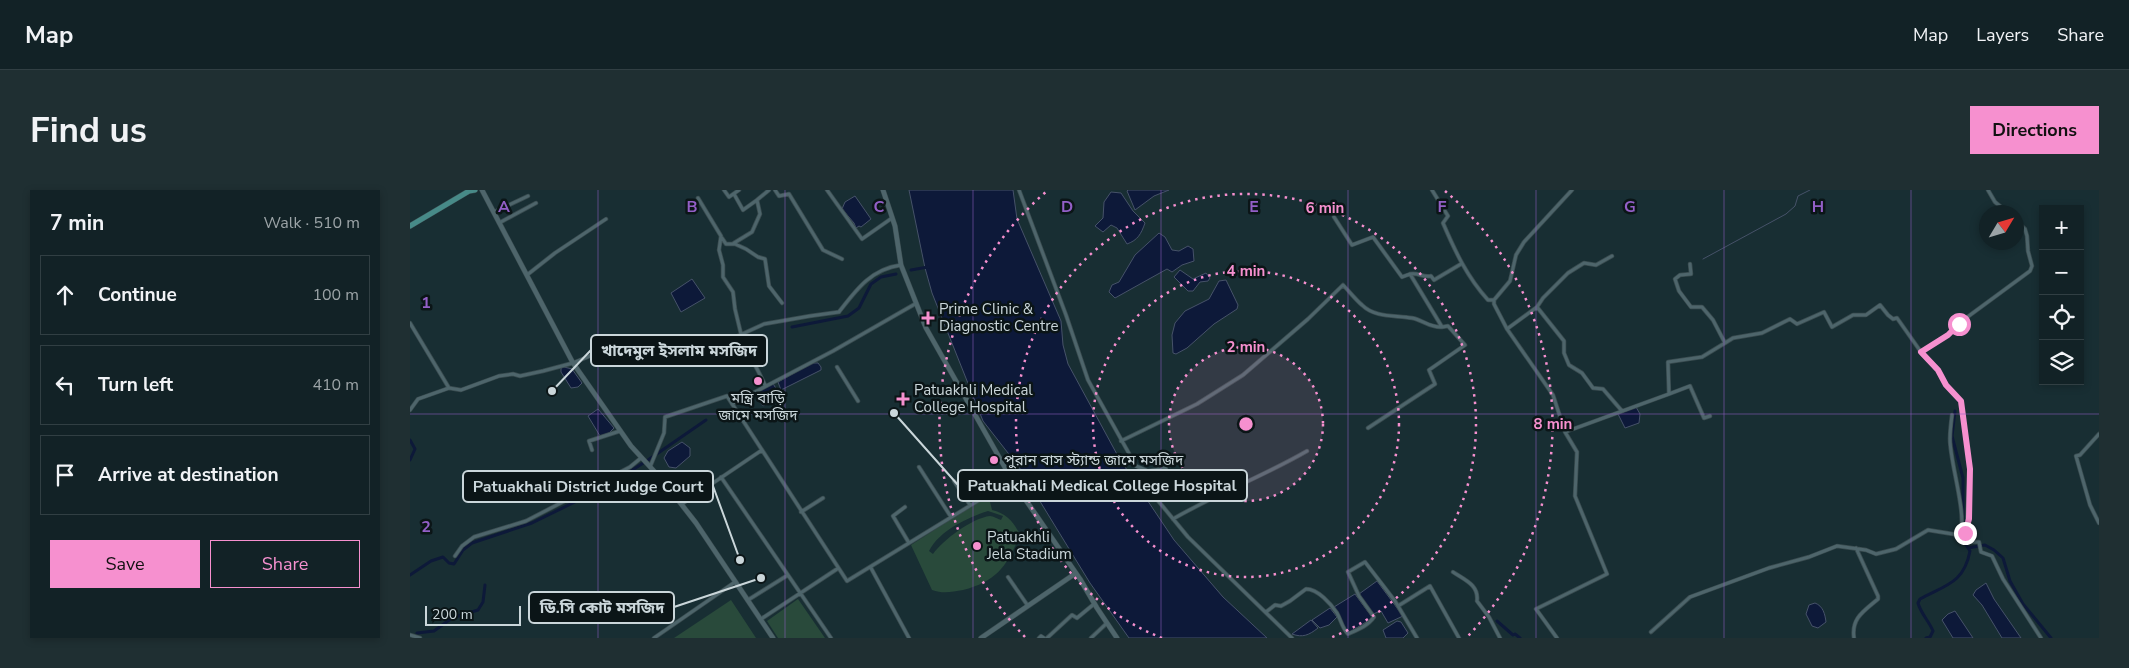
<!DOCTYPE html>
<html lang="en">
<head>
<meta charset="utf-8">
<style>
  body { margin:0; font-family:"Nunito Sans","Noto Sans Bengali",sans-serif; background:#1f2f32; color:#f1f3f6 }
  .controls { position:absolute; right:15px; top:15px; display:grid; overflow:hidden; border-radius:0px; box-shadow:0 2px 8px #0003 }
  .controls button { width:45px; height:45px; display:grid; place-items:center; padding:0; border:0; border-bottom:1px solid #313f43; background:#122226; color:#f1f3f6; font:25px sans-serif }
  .compass { position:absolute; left:1569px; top:15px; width:45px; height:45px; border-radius:50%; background:#122226; box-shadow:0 2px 8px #0003; rotate:52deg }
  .scale { position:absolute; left:15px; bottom:12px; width:96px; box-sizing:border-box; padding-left:5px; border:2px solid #cad6da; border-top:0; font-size:14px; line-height:18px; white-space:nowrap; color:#cad6da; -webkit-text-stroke:4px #0b1517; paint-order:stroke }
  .stop { position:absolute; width:15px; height:15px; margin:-11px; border:4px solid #f690cf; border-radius:50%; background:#fff }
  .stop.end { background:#f690cf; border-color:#fff; box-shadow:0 1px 5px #0008 }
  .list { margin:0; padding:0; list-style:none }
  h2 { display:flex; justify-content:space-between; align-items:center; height:65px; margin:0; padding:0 20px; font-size:21px }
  h2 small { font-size:16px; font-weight:400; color:#9ca4a7 }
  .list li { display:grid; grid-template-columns:32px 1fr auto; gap:15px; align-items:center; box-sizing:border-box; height:80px; margin:0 10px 10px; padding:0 10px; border:1px solid #313f43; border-radius:0px }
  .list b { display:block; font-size:19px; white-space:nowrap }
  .list em { font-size:16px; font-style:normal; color:#9ca4a7 }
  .actions { display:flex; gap:10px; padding:15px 20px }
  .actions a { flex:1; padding:11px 0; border:1px solid #f690cf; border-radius:0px; text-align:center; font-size:18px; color:#f690cf }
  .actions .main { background:#f690cf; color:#111 }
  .icon { flex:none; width:28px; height:28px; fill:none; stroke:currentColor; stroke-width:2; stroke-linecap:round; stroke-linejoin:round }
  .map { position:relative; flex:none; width:1689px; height:448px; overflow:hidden; border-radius:0px }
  header { display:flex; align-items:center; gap:30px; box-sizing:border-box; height:70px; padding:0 25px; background:#122226; border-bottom:1px solid #313f43 }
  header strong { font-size:24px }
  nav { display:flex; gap:28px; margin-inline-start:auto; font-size:18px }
  .intro { display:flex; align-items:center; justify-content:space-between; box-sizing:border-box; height:120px; padding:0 30px }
  h1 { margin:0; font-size:35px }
  .button { padding:12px 22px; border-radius:0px; background:#f690cf; color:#111; font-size:18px; font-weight:700 }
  main { display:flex; gap:30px; padding:0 30px }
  aside { flex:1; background:#122226; border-radius:0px; box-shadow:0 2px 8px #0003 }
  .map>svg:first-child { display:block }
</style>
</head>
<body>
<header>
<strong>Map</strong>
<nav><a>Map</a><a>Layers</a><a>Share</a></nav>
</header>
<div class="intro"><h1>Find us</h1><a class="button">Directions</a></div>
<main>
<aside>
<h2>7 min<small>Walk · 510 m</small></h2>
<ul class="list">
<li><svg class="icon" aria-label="ahead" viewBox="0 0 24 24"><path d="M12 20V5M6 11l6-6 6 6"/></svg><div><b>Continue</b></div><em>100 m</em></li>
<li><svg class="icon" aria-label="left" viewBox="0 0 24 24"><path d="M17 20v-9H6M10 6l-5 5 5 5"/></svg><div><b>Turn left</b></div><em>410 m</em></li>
<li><svg class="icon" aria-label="arrive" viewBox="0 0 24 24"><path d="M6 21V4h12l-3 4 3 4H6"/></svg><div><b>Arrive at destination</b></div></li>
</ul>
<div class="actions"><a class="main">Save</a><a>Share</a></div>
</aside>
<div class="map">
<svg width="1689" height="448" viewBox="0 0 1689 448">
  <rect width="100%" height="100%" fill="#182e33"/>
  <path fill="#294a3b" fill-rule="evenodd" d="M574 308 580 312 582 320C596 323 604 332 610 345 597 376 587 391 553 400 542 402 533 404 522 400L501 355ZM578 321 593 326 591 330C588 329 583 326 580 326 562 328 533 350 523 364L519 361C530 340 557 328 578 321Z
    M388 409 415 448H368L357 431Z
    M321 410 346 448H264Z"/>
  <path fill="#0d1939" stroke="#465269" d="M499 0H603L607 29 651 131 653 155 658 174 709 268 764 350 813 407 857 448H719L680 393 609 277 573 231 522 103 515 78Z
    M718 0H759L744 6 725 20 717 1Z
    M701 2 711 3 723 21 735 33C731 44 728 50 717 54L707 38 701 35 693 42 685 36 693 28 694 12Z
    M445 6 461 29 451 37 449 36 446 38 444 33 432 19 435 12Z
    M749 43 755 47 762 60 769 61 778 56 783 59 784 71 772 75 762 82 757 79 705 108 699 102 702 95 709 92 725 65Z
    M770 80 783 89 796 83 800 88 798 91 790 92 783 101H778L764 87Z
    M282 89 295 108 271 122 261 103Z
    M816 90 828 115 827 119 804 134 777 158 766 164 763 163 762 145 765 133 775 121 799 109 809 91Z
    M402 173H408L411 177V180L371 200 368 192Z
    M154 177 162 179 172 193 168 197 161 198 151 182V178Z
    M362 192 370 205 353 216 345 204Z
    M1226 217 1230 224 1229 233 1215 238 1208 224Z
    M188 219 204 238 199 243 190 246 178 226Z
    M272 252 280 258V266L266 278 259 277 254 268 258 261Z
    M967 391 993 426 978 433 971 421 963 424 949 404Z
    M1576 393 1584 409 1611 448H1592L1572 415 1563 405 1566 400Z
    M945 404 962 427 961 429 940 442 934 437 924 417Z
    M1405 413C1413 416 1415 424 1416 432L1408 438 1402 436 1396 424 1399 415Z
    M920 418 927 427 919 435 910 438 902 430Z
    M1545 421 1563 448H1543L1532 430 1538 424Z
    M901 430 908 438C899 445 893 448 882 444Z
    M987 431 991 432 998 443 993 448H976L973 440Z"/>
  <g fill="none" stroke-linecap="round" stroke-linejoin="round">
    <path stroke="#465269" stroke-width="1" d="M1293 69 1376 24 1385 16 1388 6 1400 0"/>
    <path stroke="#0d1939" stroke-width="3" d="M501 80 518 77
      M382 137 438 126 449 118 461 94 471 87 486 84
      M0 250 5 259 0 270
      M1558 358 1575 355 1584 360 1593 368 1600 391 1613 414 1641 448
      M0 385 21 371 33 367 39 373 44 374 53 360 62 353 122 333 179 305 201 289 213 286 238 270 296 230
      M1087 431 1103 445 1105 444 1110 448
      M7 443 24 441 42 428 68 420 73 412 75 395
      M1516 448 1520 447 1523 441C1519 431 1511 424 1508 413L1510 409C1536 395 1554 393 1560 361L1553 350V288L1542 246 1545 221"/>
    <defs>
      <path id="street" d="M314 0 319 7 329 0
        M365 0 369 6 379 4 413 60 432 69
        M417 0 452 49 482 28
        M609 0 656 125 678 190 726 276 738 281 756 278
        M1022 0 1038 26 1033 33C1045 61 1057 87 1078 110H1084
        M1578 0 1585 12 1597 22
        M324 4 333 20 347 10
        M288 8 311 46 309 60 313 75V87L323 102 325 119 331 144C321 157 335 161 342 170 347 178 351 187 355 195
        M84 22 118 6
        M924 27 942 55 963 47 992 87 1000 84
        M89 33 126 13
        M312 48 316 54H325L336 59 348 67 355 69 359 96 372 113
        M324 53 342 42 350 24 347 10 359 0
        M117 85 145 63 196 29
        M1127 117 1154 151V163L1159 175 1172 183 1183 198 1193 199 1212 221
        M0 133 39 198 8 209 0 220
        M1097 139 1127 117 1133 108 1158 83 1174 73 1186 75 1202 66
        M1315 153 1323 148 1352 143 1380 129 1387 134 1414 122 1422 137 1443 125H1456L1470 115 1478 125 1483 129 1487 128 1511 162 1528 180 1536 195 1551 211 1560 279 1556 352H1569L1571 362 1582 366 1593 389 1631 448
        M1511 162 1538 145 1552 131 1620 81 1622 76 1618 61 1617 46 1615 39 1606 31
        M427 177 448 211
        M39 198 51 200 89 186 103 184 110 186 133 181 163 173 192 161 204 162 210 167 215 164 236 171H263L308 155 354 134 400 126 429 122C446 100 461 79 491 75
        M1259 204 1280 196 1294 228 1300 226
        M322 214 423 161 505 114
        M958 238 1025 194 1019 180 1055 155 1038 136 1032 137
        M1155 242 1259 204 1258 172 1292 167 1315 153 1303 130 1292 117H1281L1269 101 1265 89 1270 85 1281 84 1280 74
        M1689 244 1670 265 1666 266 1680 315 1689 333
        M711 251 787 214 833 185 898 129 933 95C939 101 945 109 952 115 965 128 985 125 1002 128 1013 130 1020 138 1032 137L1000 84C1008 82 1013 88 1021 86L1024 90 1051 74
        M182 260 179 251 210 241
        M240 277 254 243 255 227 317 206 437 391 602 290
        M509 277 541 327
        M738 281 745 307 778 347 882 448
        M311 287 421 448
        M544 291 560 315
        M272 314 352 260
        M495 317 483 326 499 353
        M391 322 413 308
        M763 329C806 304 854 286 897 261
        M45 366 52 356 64 347 116 331 220 277 231 268
        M461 378 499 448
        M1043 382C1055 390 1069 395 1067 411L1079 427 1090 448
        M598 387 618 416
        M338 410 378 385
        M988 416 1020 396 1049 448
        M856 422 865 415 871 416 880 411 896 399C908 399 921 414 927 423 931 430 932 438 938 444 947 440 958 436 964 427L949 406 938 382 955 372 985 411 1007 448
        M351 429 427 379
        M1241 442 1280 407 1359 378 1399 367 1427 356 1456 360 1466 364 1486 359 1518 340 1549 345C1559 329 1539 270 1540 248 1540 241 1541 233 1542 225
        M0 445 10 448
        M244 448 325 392
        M629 448 631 446 634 448
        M637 448 662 425 667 428 684 414
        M681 448 697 433
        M1147 448 1126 419 1197 384 1165 306 1167 262 1155 242 1143 205 1097 139 1084 114V110L1100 91 1106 65 1114 52 1162 0
        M1444 448C1441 428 1454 421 1468 409V406L1446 358"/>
      <path id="secondary" d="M72 0 163 173 221 256 254 292 286 333 363 448
        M473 0 485 36 491 75 516 138 602 290 670 389 687 418 707 448
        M571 448 666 383"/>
      <path id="primary" d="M0 36 59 1 65 0"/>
    </defs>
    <use href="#street" stroke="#3a4c50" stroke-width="4.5"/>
    <use href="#secondary" stroke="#3a4c50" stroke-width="5.5"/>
    <use href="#primary" stroke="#3a4c50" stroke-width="6"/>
    <use href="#street" stroke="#4e656b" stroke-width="3"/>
    <use href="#secondary" stroke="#4e656b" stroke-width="4.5"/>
    <use href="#primary" stroke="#478a88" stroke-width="5"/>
  </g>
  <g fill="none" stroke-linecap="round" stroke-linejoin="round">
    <path stroke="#f690cf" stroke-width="6" d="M1549 134 1538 145 1511 162 1528 180 1536 195 1551 211 1560 279 1559 329 1555 343"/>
  </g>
  <path fill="none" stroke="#935fc7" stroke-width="1" stroke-opacity="0.55" d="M188 0V448M375 0V448M563 0V448M751 0V448M938 0V448M1126 0V448M1314 0V448M1501 0V448M0 224H1689"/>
  <circle cx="836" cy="234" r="77" fill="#f690cf" fill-opacity=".12"/>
  <g fill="none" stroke="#f690cf" stroke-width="2.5" stroke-dasharray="2.5 5">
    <circle cx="836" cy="234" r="77"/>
    <circle cx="836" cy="234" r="153"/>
    <path d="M752 448A230 230 0 1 1 920 448"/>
    <path d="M615 447A307 307 0 0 1 637 1M1035 1A307 307 0 0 1 1057 447"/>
  </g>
  <g fill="#f690cf" stroke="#0b1517" stroke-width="2">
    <path d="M515.5 120.5h5v5h5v5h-5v5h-5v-5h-5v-5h5z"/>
    <circle cx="348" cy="191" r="5"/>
    <path d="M490.5 201.5h5v5h5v5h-5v5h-5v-5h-5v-5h5z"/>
    <circle cx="584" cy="270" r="5"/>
    <circle cx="567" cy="356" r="5"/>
  </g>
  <g text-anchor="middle" stroke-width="5" stroke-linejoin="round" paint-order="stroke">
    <g font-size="15" fill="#cad6da" stroke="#0b1517" text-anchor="start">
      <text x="529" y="124">Prime Clinic &amp;<tspan x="529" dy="17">Diagnostic Centre</tspan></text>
      <text x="504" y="205">Patuakhli Medical<tspan x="504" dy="17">College Hospital</tspan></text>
      <text x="348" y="213" text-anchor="middle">মন্ত্রি বাড়ি<tspan x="348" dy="17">জামে মসজিদ</tspan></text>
      <text x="594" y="275">পুরান বাস স্ট্যান্ড জামে মসজিদ</text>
      <text x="577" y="352">Patuakhli<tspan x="577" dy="17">Jela Stadium</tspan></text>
    </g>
  </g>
  <g font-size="16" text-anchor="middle" font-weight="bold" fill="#935fc7" stroke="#0b1517" stroke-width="5" stroke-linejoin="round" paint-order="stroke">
    <text x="94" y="22">A</text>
    <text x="282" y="22">B</text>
    <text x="469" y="22">C</text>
    <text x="657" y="22">D</text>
    <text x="844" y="22">E</text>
    <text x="1032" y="22">F</text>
    <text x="1220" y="22">G</text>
    <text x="1408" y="22">H</text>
    <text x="16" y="118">1</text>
    <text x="16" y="342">2</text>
  </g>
  <circle cx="836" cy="234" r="8" fill="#f690cf" stroke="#0b1517" stroke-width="2.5"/>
  <g font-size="15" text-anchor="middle" font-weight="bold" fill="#f690cf" stroke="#0b1517" stroke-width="5" stroke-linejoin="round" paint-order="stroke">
    <text x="915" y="23">6 min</text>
    <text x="836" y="86">4 min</text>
    <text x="836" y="162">2 min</text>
    <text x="1143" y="239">8 min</text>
  </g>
  <path fill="none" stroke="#cad6da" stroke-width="2" d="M142 201L181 160M484 223L548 295M330 370L303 296M351 388L264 417"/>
  <g fill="#cad6da" stroke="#0b1517" stroke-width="2">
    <circle cx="142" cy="201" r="5"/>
    <circle cx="484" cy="223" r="5"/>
    <circle cx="330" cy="370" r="5"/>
    <circle cx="351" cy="388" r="5"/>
  </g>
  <g fill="#0b1517" stroke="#cad6da" stroke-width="2">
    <rect x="181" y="145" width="176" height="31" rx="5"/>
    <rect x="548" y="280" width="289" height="31" rx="5"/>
    <rect x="53" y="281" width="250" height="31" rx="5"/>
    <rect x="119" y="402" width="145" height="31" rx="5"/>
  </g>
  <g font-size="16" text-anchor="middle" font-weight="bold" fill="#cad6da">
    <text x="269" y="166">খাদেমুল ইসলাম মসজিদ</text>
    <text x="692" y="301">Patuakhali Medical College Hospital</text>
    <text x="178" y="302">Patuakhali District Judge Court</text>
    <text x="192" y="423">ডি.সি কোট মসজিদ</text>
  </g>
</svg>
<div class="controls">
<button>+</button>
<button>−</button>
<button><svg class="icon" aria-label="locate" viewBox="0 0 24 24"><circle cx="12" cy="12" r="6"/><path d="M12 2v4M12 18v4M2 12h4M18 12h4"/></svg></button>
<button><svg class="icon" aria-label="layers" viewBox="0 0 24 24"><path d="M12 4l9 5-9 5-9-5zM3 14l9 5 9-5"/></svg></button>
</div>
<svg class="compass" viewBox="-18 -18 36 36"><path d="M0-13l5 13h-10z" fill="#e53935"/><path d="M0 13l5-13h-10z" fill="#9ca4a7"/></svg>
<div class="scale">200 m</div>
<div class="stop" style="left:1549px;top:134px"></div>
<div class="stop end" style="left:1555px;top:343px"></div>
</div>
</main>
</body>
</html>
